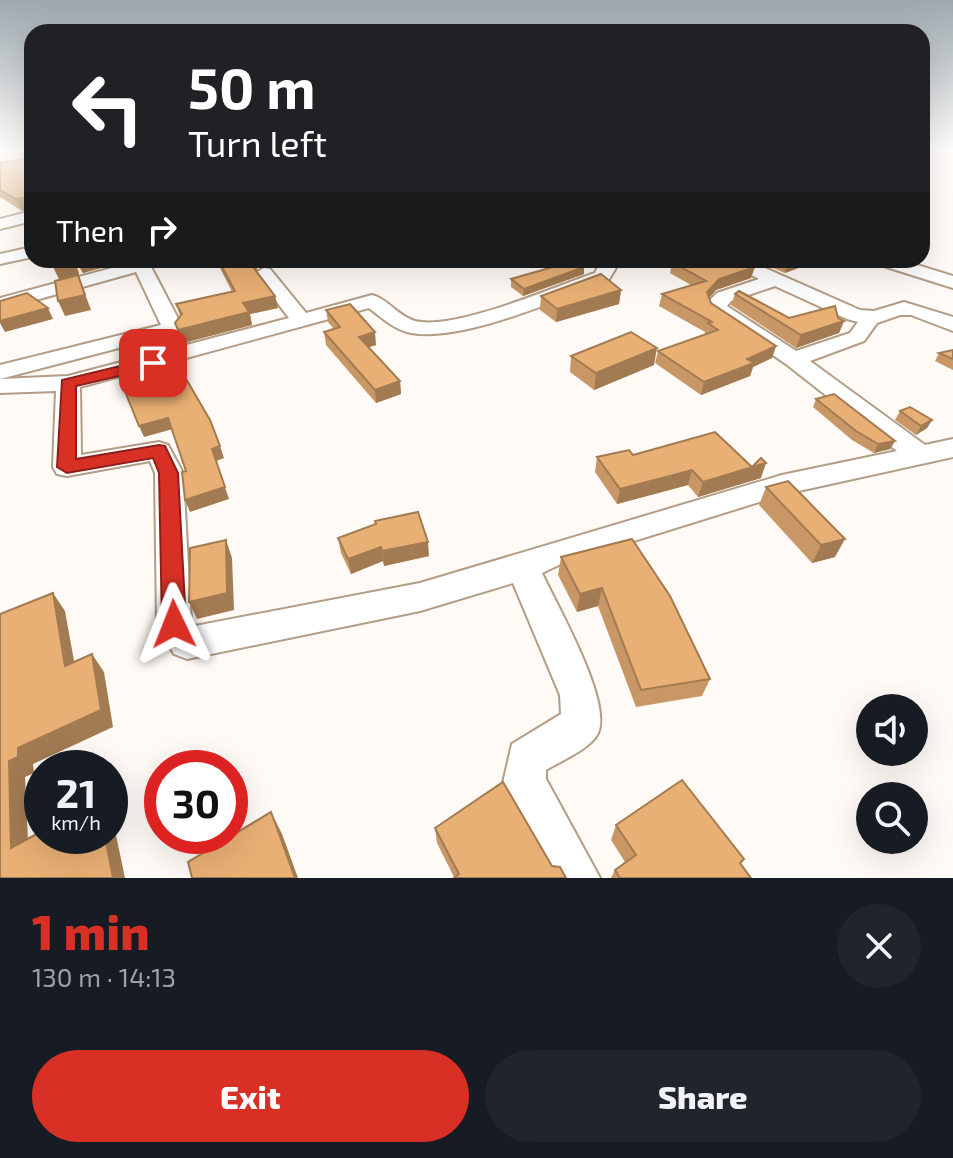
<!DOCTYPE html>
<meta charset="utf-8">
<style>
:root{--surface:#171b24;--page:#20242c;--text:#f1f3f6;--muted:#9ea1a6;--accent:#d93025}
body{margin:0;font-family:"Exo 2",sans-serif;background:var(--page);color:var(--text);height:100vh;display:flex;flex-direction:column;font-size:30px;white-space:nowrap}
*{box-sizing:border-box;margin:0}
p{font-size:26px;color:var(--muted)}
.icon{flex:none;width:44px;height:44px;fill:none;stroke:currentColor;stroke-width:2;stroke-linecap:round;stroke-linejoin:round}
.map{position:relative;height:878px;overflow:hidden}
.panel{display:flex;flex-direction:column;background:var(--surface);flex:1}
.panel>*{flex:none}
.guide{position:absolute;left:24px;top:24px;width:906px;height:244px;border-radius:24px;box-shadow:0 8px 32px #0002;background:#202124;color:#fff;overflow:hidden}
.controls{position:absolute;left:856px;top:694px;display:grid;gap:16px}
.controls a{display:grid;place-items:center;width:72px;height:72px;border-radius:50%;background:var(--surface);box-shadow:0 8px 32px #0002;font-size:40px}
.speed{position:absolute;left:24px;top:750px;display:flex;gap:16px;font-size:40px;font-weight:700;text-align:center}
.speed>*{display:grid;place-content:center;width:104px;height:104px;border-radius:50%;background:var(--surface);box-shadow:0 8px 32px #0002;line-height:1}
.speed small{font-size:20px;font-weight:400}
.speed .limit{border:12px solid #d22;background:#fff;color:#111}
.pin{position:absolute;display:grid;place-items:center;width:68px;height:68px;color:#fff;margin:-34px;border-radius:16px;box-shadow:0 4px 12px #0006}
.me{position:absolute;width:88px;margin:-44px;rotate:358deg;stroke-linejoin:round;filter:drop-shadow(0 0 6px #0008)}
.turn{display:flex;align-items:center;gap:28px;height:168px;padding:0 32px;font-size:36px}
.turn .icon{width:104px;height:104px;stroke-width:2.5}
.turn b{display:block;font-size:56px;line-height:68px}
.then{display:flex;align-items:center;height:76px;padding:0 32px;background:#0003;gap:16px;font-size:30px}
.round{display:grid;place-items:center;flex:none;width:84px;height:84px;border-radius:42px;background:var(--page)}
.summary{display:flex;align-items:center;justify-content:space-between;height:136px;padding:0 32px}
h1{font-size:48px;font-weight:800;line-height:60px;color:var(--accent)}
.primary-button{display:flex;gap:16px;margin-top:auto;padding:16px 32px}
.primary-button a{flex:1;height:92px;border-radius:48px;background:var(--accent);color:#fff;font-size:32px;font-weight:800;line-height:92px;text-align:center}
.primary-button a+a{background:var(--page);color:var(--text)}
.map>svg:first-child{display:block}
</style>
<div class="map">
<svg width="953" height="878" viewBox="0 0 953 878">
<rect width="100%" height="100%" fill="#fffaf5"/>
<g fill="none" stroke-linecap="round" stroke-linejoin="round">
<defs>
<g id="street">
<path d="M32 211V221L0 229V219Z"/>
<path d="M32 247V257L0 264V254Z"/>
<path d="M142 260 150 265 183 328 180 332 0 379V365L161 325 136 272 0 310V298Z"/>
<path d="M591 260 614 262 617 266 608 281C557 299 465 342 411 333 395 330 382 318 369 308L80 387 81 455 159 442 168 445 183 473 191 620 195 626 420 583 782 475 897 451 786 364 710 312 707 303 717 293 759 279 723 260H747L860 310 874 311 904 302 953 317V331L911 315H900L877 323 864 341 810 361 925 445 953 439V457L785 494 563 563 542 573C556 604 615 705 597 735 589 749 561 761 546 770V779L600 878H552L503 783 512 744 561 714 560 695 513 583 420 611 187 659 174 654 157 624 155 473 150 461 67 476 57 474 53 467 56 391 0 393V379L68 376 289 318 255 273 264 268 270 269 306 313 372 295C388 299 398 316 415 321 454 331 554 287 595 273L598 267ZM775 286 847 319 858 322 850 333 796 351 727 306 731 301Z"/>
<path d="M874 260H901L953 276V288L877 264Z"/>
</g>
</defs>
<use href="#street" stroke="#b39d86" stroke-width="4"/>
<use href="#street" fill="#fff" fill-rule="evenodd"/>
</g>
<g fill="#c89765">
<path d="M32 158V209L22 211 0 197V163Z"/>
<path d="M52 260H121L122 262 83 273 76 263 79 274 59 279Z"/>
<path d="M218 260H255L257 269 256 270 275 296 278 308 250 314 252 325 183 343 175 323 180 316 176 304 232 292 220 268Z"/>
<path d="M672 260H741L751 278 716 290 709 298 711 303 776 346 772 358 753 367 750 376 701 395 655 363 658 351 705 334V332L659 306 662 294 691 285 670 273 672 262 674 261Z"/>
<path d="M754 260H820L785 273Z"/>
<path d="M584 274 523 296 511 287V279Z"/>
<path d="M621 290 619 304 556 322 540 310 541 296Z"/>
<path d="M735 294 789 318H838L844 321 839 333 796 348 731 305Z"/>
<path d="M326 310 376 345 368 347 400 381 401 394 376 403 326 345 324 332 334 329 328 322Z"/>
<path d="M953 350V370L935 361 939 353Z"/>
<path d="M571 356 654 365 594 390 570 372Z"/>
<path d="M816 399 895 441 890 449 874 453 852 440 813 407Z"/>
<path d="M900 411 932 420 927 428 916 435 895 420Z"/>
<path d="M633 455 761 478 698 497 688 485 617 504 595 472 597 457Z"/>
<path d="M766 487 835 557 812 563 759 505Z"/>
<path d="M338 538 429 556 384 566 383 561 351 574 341 553Z"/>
<path d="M632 539 710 679 702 696 636 707 598 606 577 612 558 575 561 557Z"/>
<path d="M616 825 744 859 741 864 751 878H611L615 870 625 862 611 840Z"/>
<path d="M435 828 552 866 454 877 437 843Z"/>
</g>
<g fill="#a37b52">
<path d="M29 197 32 204V209L22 211 16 199Z"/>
<path d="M70 260H74L79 274 59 279 52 265Z"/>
<path d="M78 260H121L122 262 83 273Z"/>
<path d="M252 260H255L257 269 253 275 250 263Z"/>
<path d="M794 260H820L785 273 788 262Z"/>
<path d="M584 267V274L523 296 524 289Z"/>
<path d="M755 267 751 278 716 290 704 304 707 292 719 279Z"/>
<path d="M78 275 91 310 65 316 58 301Z"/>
<path d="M621 290 619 304 556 322 557 309Z"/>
<path d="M275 296 278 308 250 314 252 325 183 343 178 330 243 303Z"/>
<path d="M48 308 53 319 5 332 0 323V321Z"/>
<path d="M844 321 839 333 796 348 801 335Z"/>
<path d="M375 332 376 345 360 350 359 337Z"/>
<path d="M776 346 772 358 753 367 750 376 701 395 704 382 747 359Z"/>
<path d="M657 348 654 365 594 390 596 373Z"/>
<path d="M400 381 401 394 376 403 375 390Z"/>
<path d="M168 418 173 429 144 437 139 426Z"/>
<path d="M932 420 927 428 916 435 921 426Z"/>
<path d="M895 441 890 449 874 453 878 444Z"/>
<path d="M220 446 224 458 216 461 212 449Z"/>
<path d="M766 463 761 478 698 497 703 482Z"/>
<path d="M692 470 688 485 617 504 620 489Z"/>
<path d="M225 487 229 499 190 512 185 500Z"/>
<path d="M845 539 835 557 812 563 821 545Z"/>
<path d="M226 540 232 558 234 610 197 619 189 602Z"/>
<path d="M428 542 429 556 384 566 382 551Z"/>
<path d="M381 547 383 561 351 574 348 559Z"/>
<path d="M602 588 598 606 577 612 580 594Z"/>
<path d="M53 593 65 611 78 683 65 666Z"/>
<path d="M92 654 104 672 113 727 33 764 34 773 25 777 29 862 11 848 9 761 18 748Z"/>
<path d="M271 812 282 834 298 878H295Z"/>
<path d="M110 814 112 816 125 878H113L105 836H110Z"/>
</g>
<g fill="#e9b075" stroke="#a37b52" stroke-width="2">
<path d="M32 158V201L29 197 16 199 0 190V163Z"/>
<path d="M52 260H70L52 265Z"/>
<path d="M218 260H252L250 263 275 296 243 303 249 312 178 330 175 323 182 314 176 304 235 291Z"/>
<path d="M577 260 584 267 524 289 511 279Z"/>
<path d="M679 260H741L755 267 719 279 707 292 711 303 776 346 747 359 754 363 704 382 658 351 718 330 708 323 712 322 662 294 706 281 672 262Z"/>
<path d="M601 274 621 290 557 309 541 296Z"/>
<path d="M78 275 85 295 58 301 55 281Z"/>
<path d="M739 291 789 318 835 306 838 318 844 321 801 335 735 294Z"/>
<path d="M27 293 48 308 0 321V301Z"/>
<path d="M350 304 375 332 359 337 400 381 375 390 324 332 340 327 326 310Z"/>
<path d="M631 332 657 348 596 373 571 356Z"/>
<path d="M953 350V359L939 353Z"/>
<path d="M171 353 210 420 220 446 212 449 225 487 185 500 182 472 186 471 168 418 139 426 116 369Z"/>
<path d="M834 394 895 441 878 444 856 431 816 399Z"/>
<path d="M910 407 932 420 921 426 900 411Z"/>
<path d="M715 432 752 467 761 458 766 463 703 482 692 470 620 489 597 457 629 450 633 455Z"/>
<path d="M788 481 845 539 821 545 766 487Z"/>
<path d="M418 512 428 542 382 551 381 547 348 559 338 538 376 524 375 521Z"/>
<path d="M632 539 670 596 710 679 641 690 602 588 580 594 561 557Z"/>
<path d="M226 540 227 593 189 602 190 548Z"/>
<path d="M53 593 65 666 92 654 101 710 18 748V757L9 761 11 848 42 831V836H105L113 878H0V614Z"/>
<path d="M682 780 744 859 740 863 751 878H620L615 870 636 855 616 825Z"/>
<path d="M503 782 552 866 560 867 566 878H454L459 874 435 828Z"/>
<path d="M271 812 295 878H192L188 862Z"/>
</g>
<linearGradient id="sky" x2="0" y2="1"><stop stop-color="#9ca7ae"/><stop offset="0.55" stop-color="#fffdfa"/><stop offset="1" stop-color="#fffdfa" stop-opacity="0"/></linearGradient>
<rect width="953" height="270" fill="url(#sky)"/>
<path fill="#d93025" stroke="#8d1f18" stroke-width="2" d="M153 358 160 363 158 367 76 386V459L159 445 165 446 178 473 186 624 183 632 174 635 166 632 162 624 159 473 153 458 67 473 57 467 62 380Z"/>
</svg>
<div class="controls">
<a><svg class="icon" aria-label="sound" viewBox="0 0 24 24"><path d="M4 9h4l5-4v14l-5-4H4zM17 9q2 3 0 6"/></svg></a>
<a><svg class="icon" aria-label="search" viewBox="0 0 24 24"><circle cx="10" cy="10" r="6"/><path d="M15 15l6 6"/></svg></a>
</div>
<div class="speed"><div>21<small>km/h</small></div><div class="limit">30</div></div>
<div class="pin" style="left:153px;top:363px;background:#d93025"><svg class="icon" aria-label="arrive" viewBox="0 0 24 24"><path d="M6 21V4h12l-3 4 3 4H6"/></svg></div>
<svg class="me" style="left:174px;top:624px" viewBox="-20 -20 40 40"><path d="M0-17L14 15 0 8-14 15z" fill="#d93025" stroke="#fff" stroke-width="4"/></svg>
<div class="guide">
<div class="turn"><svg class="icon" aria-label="left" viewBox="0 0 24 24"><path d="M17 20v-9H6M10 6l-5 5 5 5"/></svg><div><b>50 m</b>Turn left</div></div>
<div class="then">Then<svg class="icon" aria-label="right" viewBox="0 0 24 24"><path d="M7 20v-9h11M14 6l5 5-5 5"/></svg></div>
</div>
</div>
<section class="panel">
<div class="summary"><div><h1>1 min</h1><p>130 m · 14:13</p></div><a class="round"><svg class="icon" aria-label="close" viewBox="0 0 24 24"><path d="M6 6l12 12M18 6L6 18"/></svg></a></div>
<div class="primary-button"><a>Exit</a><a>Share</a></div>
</section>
